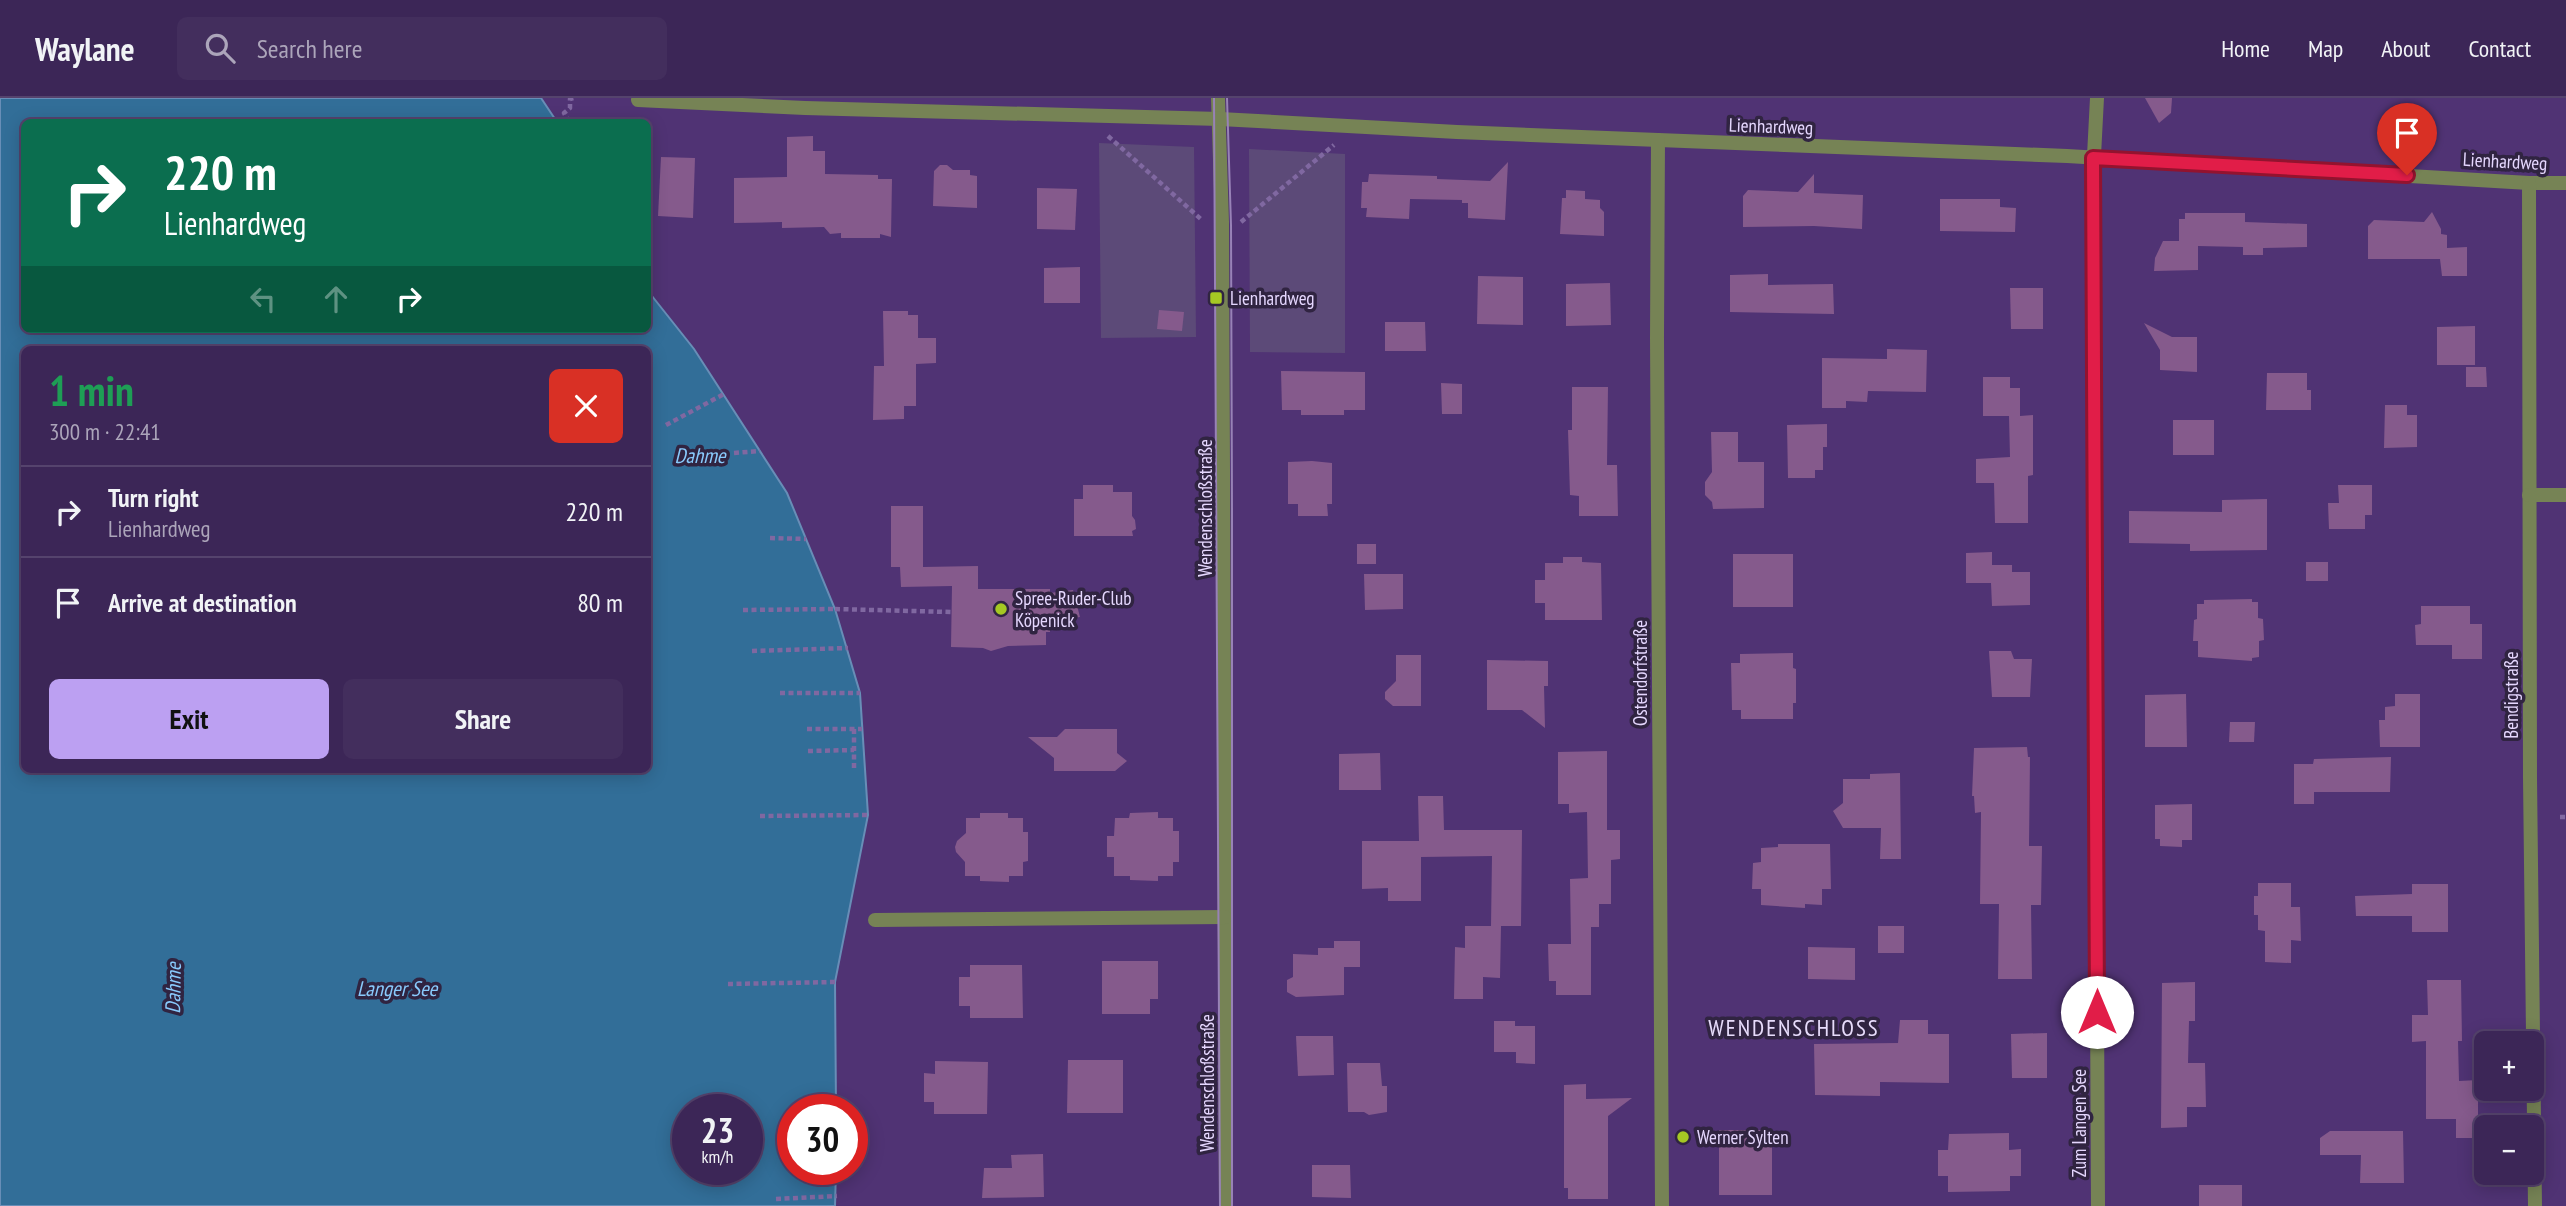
<!DOCTYPE html>
<meta charset="utf-8">
<style>
:root{--surface:#3c2657;--page:#432e5d;--text:#f1f3f6;--muted:#aca5ba;--line:#55436d;--accent:#bca0f2}
body{margin:0;font-family:"PT Sans Narrow",sans-serif;background:var(--page);color:var(--text);height:100vh;display:flex;flex-direction:column;font-size:26px;white-space:nowrap}
*{box-sizing:border-box;margin:0}
p{font-size:23px;color:var(--muted)}
.icon{flex:none;width:38px;height:38px;fill:none;stroke:currentColor;stroke-width:2;stroke-linecap:round;stroke-linejoin:round}
.map{position:relative;flex:1;overflow:hidden}
.drawer{position:absolute;left:21px;top:248px;width:630px;height:427px;display:flex;flex-direction:column;background:var(--surface);border-radius:10px;box-shadow:0 4px 18px #0003,0 0 0 2px var(--line)}
.drawer>*{flex:none}
.guide{position:absolute;left:21px;top:21px;width:630px;height:214px;border-radius:10px;box-shadow:0 4px 18px #0003,0 0 0 2px var(--line);background:#0b6e4f;color:#fff;overflow:hidden}
.buttons{position:absolute;left:2474px;top:933px;display:grid;gap:14px}
.buttons a{display:grid;place-items:center;width:70px;height:70px;border-radius:10px;background:var(--surface);box-shadow:0 4px 18px #0003,0 0 0 2px var(--line);font-size:35px}
.speed{position:absolute;left:672px;top:996px;display:flex;gap:14px;font-size:35px;font-weight:700;text-align:center}
.speed>*{display:grid;place-content:center;width:91px;height:91px;border-radius:50%;background:var(--surface);box-shadow:0 4px 18px #0003,0 0 0 2px var(--line);line-height:1}
.speed small{font-size:18px;font-weight:400}
.speed .limit{border:10px solid #d22;background:#fff;color:#111}
.pin{position:absolute;display:grid;place-items:center;width:60px;height:60px;color:#fff;margin:-72px -30px;border-radius:50% 50% 50% 0;rotate:-45deg;box-shadow:0 0 7px #0007}
.pin .icon{rotate:45deg}
.me{position:absolute;width:77px;margin:-38px;rotate:0deg;stroke-linejoin:round;filter:drop-shadow(0 0 5px #0008)}
.turn{display:flex;align-items:center;gap:24px;height:147px;padding:0 28px;font-size:32px}
.turn .icon{width:91px;height:91px;stroke-width:2.5}
.turn b{display:block;font-size:49px;line-height:60px}
.lanes{display:flex;align-items:center;height:66px;padding:0 28px;background:#0003;justify-content:center;gap:35px;direction:ltr}
.lanes .off{opacity:.35}
.round{display:grid;place-items:center;flex:none;width:74px;height:74px;border-radius:10px;background:var(--page)}
.headline{display:flex;align-items:center;justify-content:space-between;height:119px;padding:0 28px}
h1{font-size:42px;font-weight:700;line-height:52px;color:#1e9e55}
.button{display:flex;gap:14px;margin-top:auto;padding:14px 28px}
.button a{flex:1;height:80px;border-radius:10px;background:var(--accent);color:#111;font-size:28px;font-weight:700;line-height:80px;text-align:center}
.button a+a{background:var(--page);color:var(--text)}
ul{padding:0;list-style:none}
li{display:flex;align-items:center;gap:21px;height:91px;padding:0 28px;border-top:2px solid var(--line)}
li div{flex:1}
li b{display:block;font-size:26px}
li em{font-style:normal}
header{display:flex;align-items:center;gap:42px;box-sizing:border-box;height:98px;padding:0 35px;background:var(--surface);border-bottom:2px solid var(--line)}
header strong{font-size:33px}
nav{display:flex;gap:38px;margin-inline-start:auto;font-size:24px}
.search{width:490px;height:63px;background:var(--page);display:flex;align-items:center;gap:18px;box-sizing:border-box;padding:0 24px;border-radius:10px;color:var(--muted);font-size:26px}
.map>svg:first-child{display:block}
</style>
<header>
<strong>Waylane</strong>
<div class="search"><svg class="icon" aria-label="search" viewBox="0 0 24 24"><circle cx="10" cy="10" r="6"/><path d="M15 15l6 6"/></svg>Search here</div>
<nav><a>Home</a><a>Map</a><a>About</a><a>Contact</a></nav>
</header>
<div class="map">
<svg width="2566" height="1108" viewBox="0 0 2566 1108">
<rect width="100%" height="100%" fill="#503374"/>
<g fill="#5c4a78">
<path d="M1099 45 1194 49 1196 239 1101 240Z"/>
<path d="M1249 51 1345 56V255L1250 254Z"/>
</g>
<path fill="#326e98" stroke="#688eb7" stroke-width="2" fill-rule="evenodd" d="M0 0H541L557 24H24V231H648V193L694 251 787 395 835 511 860 595 868 717 835 884 836 1011 793 1012V1071H836L835 1108H0ZM24 252H648V672H24ZM688 1012H747V1071H688Z"/>
<g fill="#855a8c">
<path d="M2145 0H2172L2171 15 2159 25Z"/>
<path d="M813 38V53H825V76L878 77V81H892L891 139 880 136V140H841V135L830 136 824 129 782 130V124L734 125V80L787 79V39Z"/>
<path d="M661 59 695 60 693 120 658 118Z"/>
<path d="M1508 64 1505 122 1468 120V105H1462V102L1410 101 1409 121 1366 119 1367 110H1361L1362 84H1368L1369 76 1437 78V81L1490 83Z"/>
<path d="M940 67H947L953 72H970V77L977 78V110L933 108 934 73Z"/>
<path d="M1814 76V95L1863 97 1862 131 1814 128 1743 129V98L1748 92 1798 94Z"/>
<path d="M1037 90 1077 91 1075 132 1037 131Z"/>
<path d="M1566 92 1585 93V101L1600 102V110L1604 114V138L1560 136 1562 100H1566Z"/>
<path d="M1940 101H2000V109L2016 110 2015 134 1940 133Z"/>
<path d="M2432 114 2441 131V136L2447 137V150L2467 149V178H2442L2440 161H2368V128L2374 122 2424 124Z"/>
<path d="M2185 115H2245V124L2307 126V149L2263 150V157H2243V149L2198 148V172L2154 173 2155 160 2163 143H2179V121H2185Z"/>
<path d="M1080 169V205H1044V170Z"/>
<path d="M1768 176V187L1833 186 1834 216 1730 214V177Z"/>
<path d="M1478 178 1523 179V227L1477 226Z"/>
<path d="M1610 185 1611 227 1566 228V186Z"/>
<path d="M2010 190H2043V231H2011Z"/>
<path d="M1159 212 1184 214 1182 233 1157 231Z"/>
<path d="M883 213H908V217H918V240H936V265L916 266V308H904V321L873 322 874 268H884Z"/>
<path d="M1385 224H1425L1426 253H1385Z"/>
<path d="M2144 225 2172 239H2197V274L2160 272V252Z"/>
<path d="M2475 228V267H2437V229Z"/>
<path d="M1887 251 1927 252 1926 294 1868 293 1867 304 1846 303V310H1822V260L1887 261Z"/>
<path d="M2466 269H2486L2487 289H2466Z"/>
<path d="M1281 273 1365 274V312H1344V317H1301V312H1282Z"/>
<path d="M2267 275H2307V292H2311V312H2266Z"/>
<path d="M1983 279H2010V290H2020V318L2033 317V377L2028 378V425H1995L1994 385H1976V361L2010 359 2009 318H1983Z"/>
<path d="M1441 285 1462 286V316H1442Z"/>
<path d="M1572 289H1608L1607 367H1617L1618 418H1579V398L1570 397 1568 332H1572Z"/>
<path d="M2385 307H2407V317H2417V349L2384 350Z"/>
<rect x="2173" y="322" width="41" height="35"/>
<path d="M1827 326V349H1823V372H1815V380H1788L1787 327Z"/>
<path d="M1711 334H1738V364H1764V410L1713 411 1712 404 1705 397V384L1712 374Z"/>
<path d="M1312 363 1332 365V406H1327L1328 418H1298V406H1288V364Z"/>
<path d="M1083 387H1113V394H1132V418L1135 422 1136 431 1132 433 1133 438H1074V401H1083Z"/>
<path d="M2338 387H2372V417H2365V431H2329L2328 405H2339Z"/>
<path d="M2267 401V452L2190 453V446L2129 445V413L2222 414V402Z"/>
<path d="M891 408H923V469L978 468V491H1050V495L1073 492 1080 519 1050 524V534H1046V547L1008 548 991 553 983 550 951 549 952 488 901 489 900 469H891Z"/>
<rect x="1357" y="446" width="19" height="20"/>
<path d="M1992 454V467H2012V474H2030V507L1992 508 1991 485H1966V455Z"/>
<rect x="1733" y="456" width="60" height="53"/>
<path d="M1563 459H1582V464L1601 465 1602 522H1545V505H1535V482H1545V465H1563Z"/>
<rect x="2306" y="464" width="22" height="19"/>
<path d="M1364 476H1403V511L1365 512Z"/>
<path d="M2252 501V504H2258V520L2263 521 2264 542 2259 543V559L2252 560V563L2198 559V543H2193L2194 522 2197 521V506H2204V502Z"/>
<path d="M2421 508H2470V526H2482V561H2452V547H2416L2415 527 2421 526Z"/>
<path d="M1989 553H2011L2014 561H2032L2030 599H1992Z"/>
<path d="M1793 555V570L1796 571V605H1793V621H1741V612H1732L1731 565H1740V556Z"/>
<path d="M1396 557H1421V608H1393L1385 601V594L1396 583Z"/>
<path d="M1487 562 1548 563V588H1544L1545 630 1522 612H1487Z"/>
<path d="M2186 596 2187 649H2145V597Z"/>
<path d="M2395 596H2420V649H2380L2379 622H2385V609L2395 608Z"/>
<path d="M2230 624H2255L2254 644H2229Z"/>
<path d="M1065 631H1117V655L1127 663 1115 673H1054V660L1028 639H1057Z"/>
<path d="M2027 649 2028 659H2030L2029 748H2042L2041 807H2031L2032 881H1998L1999 806H1980L1981 714 1975 715 1974 698H1972L1974 650Z"/>
<path d="M1607 653V732H1620V761L1611 762V806H1599V829H1591V897H1556V883H1549L1548 846H1571L1570 781 1588 780 1587 714 1569 715V706H1558V654Z"/>
<path d="M1380 655 1381 692H1339V656Z"/>
<path d="M2391 659 2390 694H2314V706H2294V666H2313L2314 661Z"/>
<path d="M1900 675 1901 761H1880L1881 730H1843L1833 713 1843 705V681H1870V676Z"/>
<path d="M1418 698H1443L1444 732H1522L1521 828H1501L1500 880 1483 879V901H1454L1455 849 1465 850V828H1491L1492 758 1421 759V803H1388V790L1362 791V743H1419Z"/>
<path d="M2192 706V742H2182V749L2160 748V741H2155V707Z"/>
<path d="M1158 714V720H1173V733H1179V764H1173V778H1158V783L1130 782V778H1114V759H1107V738H1114L1115 720H1129L1130 715Z"/>
<path d="M980 715H1008V720H1023V734H1028V763L1023 764V778H1009V784L980 783V778H965V764L956 754 955 749 957 743 966 735V720H980Z"/>
<path d="M1778 746H1830L1831 791H1822V807L1805 806V810L1761 807V791H1752L1753 765 1761 764V750L1778 749Z"/>
<path d="M2258 785H2291V809H2300L2301 843 2291 842V865L2265 864V833L2258 832V817H2254V798H2258Z"/>
<path d="M2412 786H2448V834H2412V818H2356L2355 798 2412 796Z"/>
<rect x="1878" y="828" width="26" height="27"/>
<path d="M1334 843H1360V869H1344V897L1296 899 1287 894V882L1293 879V856L1318 857V850H1334Z"/>
<path d="M1808 849 1855 850V882L1808 881Z"/>
<path d="M1102 863H1158V901H1150V916H1102Z"/>
<path d="M970 867H1022L1023 920H970V908H959V879H970Z"/>
<path d="M2427 882H2461L2462 943H2458L2459 983 2478 982V1040H2456V1021H2426V943L2412 944V917H2428Z"/>
<path d="M2195 884V923H2189L2188 965H2205L2206 1009H2187V1029L2161 1030 2162 885Z"/>
<path d="M1900 922H1928V936H1949V985L1880 984V998L1815 997 1814 946 1898 945Z"/>
<path d="M1494 923H1515V928H1535V966L1516 965V954H1494Z"/>
<path d="M2047 935V980H2012L2011 936Z"/>
<path d="M1296 938H1333L1334 977 1298 978Z"/>
<path d="M1068 962H1123V1015H1067Z"/>
<path d="M935 963 988 964 987 1016H934V1004H924V975L935 976Z"/>
<path d="M1347 965H1380L1382 988H1387V1014L1369 1017 1364 1014H1348Z"/>
<path d="M1586 986V1001L1632 1000 1608 1018V1101H1568V1090H1564V987Z"/>
<rect x="1719" y="1032" width="53" height="65"/>
<path d="M2330 1033H2403L2404 1085H2360L2361 1057H2320V1040Z"/>
<path d="M2009 1035V1052L2021 1051V1078H2010V1093L1948 1094V1078H1938V1052H1948L1949 1036Z"/>
<path d="M1043 1056 1044 1099 982 1100 984 1070H1012L1011 1057Z"/>
<path d="M1312 1067H1350L1351 1100 1312 1099Z"/>
<rect x="2199" y="1087" width="43" height="21"/>
</g>
<g fill="none" stroke-linecap="round" stroke-linejoin="round">
<g stroke="#8068a1" stroke-width="4.5" stroke-dasharray="5 3.5" stroke-linecap="butt">
<path d="M569 24 564 15 570 10V1L574 0"/>
<path d="M1108 38 1203 123"/>
<path d="M1241 124 1334 47"/>
<path d="M666 327 724 296"/>
<path d="M734 355 760 353"/>
<path d="M770 440 806 441"/>
<path d="M835 511 951 514"/>
<path d="M743 512 835 511"/>
<path d="M752 553 848 550"/>
<path d="M780 595H860"/>
<path d="M807 631H862"/>
<path d="M854 631V672"/>
<path d="M808 653 854 652"/>
<path d="M760 718 868 717"/>
<path d="M2560 719H2566"/>
<path d="M728 886 835 884"/>
<path d="M776 1101 837 1098"/>
</g>
<g stroke="#768355" stroke-width="14">
<path d="M1218 0 1222 124 1226 1108"/>
<path d="M2097 0 2093 77 2098 1108"/>
<path d="M638 2 805 10 1220 21 1457 34 2067 58 2529 85H2566"/>
<path d="M1658 42 1657 240 1662 1108"/>
<path d="M2529 85 2530 680 2535 1108"/>
<path d="M2529 397H2566"/>
<path d="M875 822 1225 819"/>
</g>
<g stroke="#9882b7" stroke-width="2">
<path d="M1214 0 1220 1108"/>
<path d="M1227 0 1231 127 1232 410V1108"/>
</g>
</g>
<g fill="none" stroke-linecap="round" stroke-linejoin="round">
<defs>
<path id="route" d="M2097 914 2093 60 2407 77"/>
</defs>
<use href="#route" stroke="#92132f" stroke-width="18"/>
<use href="#route" stroke="#e11d48" stroke-width="12"/>
</g>
<g fill="#a5c823" stroke="#302441" stroke-width="2.5">
<rect x="1209" y="193" width="14" height="14" rx="3.5"/>
<circle cx="1001" cy="511" r="7"/>
<circle cx="1683" cy="1039" r="7"/>
</g>
<g text-anchor="middle" dominant-baseline="central" stroke-width="7" stroke-linejoin="round" paint-order="stroke">
<g font-size="19" fill="#e5d7fe" stroke="#302441">
<text transform="translate(1771 28) rotate(2)">Lienhardweg</text>
<text transform="translate(2505 63) rotate(3)">Lienhardweg</text>
<text transform="translate(1205 410) rotate(-90)">Wendenschloßstraße</text>
<text transform="translate(1640 575) rotate(-90)">Ostendorfstraße</text>
<text transform="translate(2511 597) rotate(-90)">Bendigstraße</text>
<text transform="translate(1207 985) rotate(-90)">Wendenschloßstraße</text>
<text transform="translate(2079 1025) rotate(-90)">Zum Langen See</text>
</g>
<g font-size="19" fill="#e5d7fe" stroke="#302441" text-anchor="start">
<text x="1230" y="200">Lienhardweg</text>
<text x="1015" y="500">Spree-Ruder-Club<tspan x="1015" dy="22">Köpenick</tspan></text>
<text x="1697" y="1039">Werner Sylten</text>
</g>
<g font-size="21" font-style="italic" fill="#89cafc" stroke="#302441">
<text x="700" y="357">Dahme</text>
<text transform="translate(173 890) rotate(-89)">Dahme</text>
<text x="397" y="890">Langer See</text>
</g>
<g font-size="23" letter-spacing="2" fill="#e7dcfb" stroke="#302441">
<text x="1794" y="929">WENDENSCHLOSS</text>
</g>
</g>
</svg>
<div class="buttons">
<a>+</a>
<a>−</a>
</div>
<div class="speed"><div>23<small>km/h</small></div><div class="limit">30</div></div>
<div class="pin" style="left:2407px;top:77px;background:#d93025"><svg class="icon" aria-label="arrive" viewBox="0 0 24 24"><path d="M6 21V4h12l-3 4 3 4H6"/></svg></div>
<svg class="me" style="left:2097px;top:914px" viewBox="-20 -20 40 40"><circle r="19" fill="#fff"/><path d="M0-13L10 11 0 6-10 11z" fill="#e11d48"/></svg>
<div class="guide">
<div class="turn"><svg class="icon" aria-label="right" viewBox="0 0 24 24"><path d="M7 20v-9h11M14 6l5 5-5 5"/></svg><div><b>220 m</b>Lienhardweg</div></div>
<div class="lanes"><svg class="icon off" aria-label="left" viewBox="0 0 24 24"><path d="M17 20v-9H6M10 6l-5 5 5 5"/></svg><svg class="icon off" aria-label="ahead" viewBox="0 0 24 24"><path d="M12 20V5M6 11l6-6 6 6"/></svg><svg class="icon" aria-label="right" viewBox="0 0 24 24"><path d="M7 20v-9h11M14 6l5 5-5 5"/></svg></div>
</div>
<section class="drawer">
<div class="headline"><div><h1>1 min</h1><p>300 m · 22:41</p></div><a class="round" style="background:#d93025;color:#fff"><svg class="icon" aria-label="close" viewBox="0 0 24 24"><path d="M6 6l12 12M18 6L6 18"/></svg></a></div>
<ul>
<li><svg class="icon" aria-label="right" viewBox="0 0 24 24"><path d="M7 20v-9h11M14 6l5 5-5 5"/></svg><div><b>Turn right</b><p>Lienhardweg</p></div><em>220 m</em></li>
<li><svg class="icon" aria-label="arrive" viewBox="0 0 24 24"><path d="M6 21V4h12l-3 4 3 4H6"/></svg><div><b>Arrive at destination</b></div><em>80 m</em></li>
</ul>
<div class="button"><a>Exit</a><a>Share</a></div>
</section>
</div>
